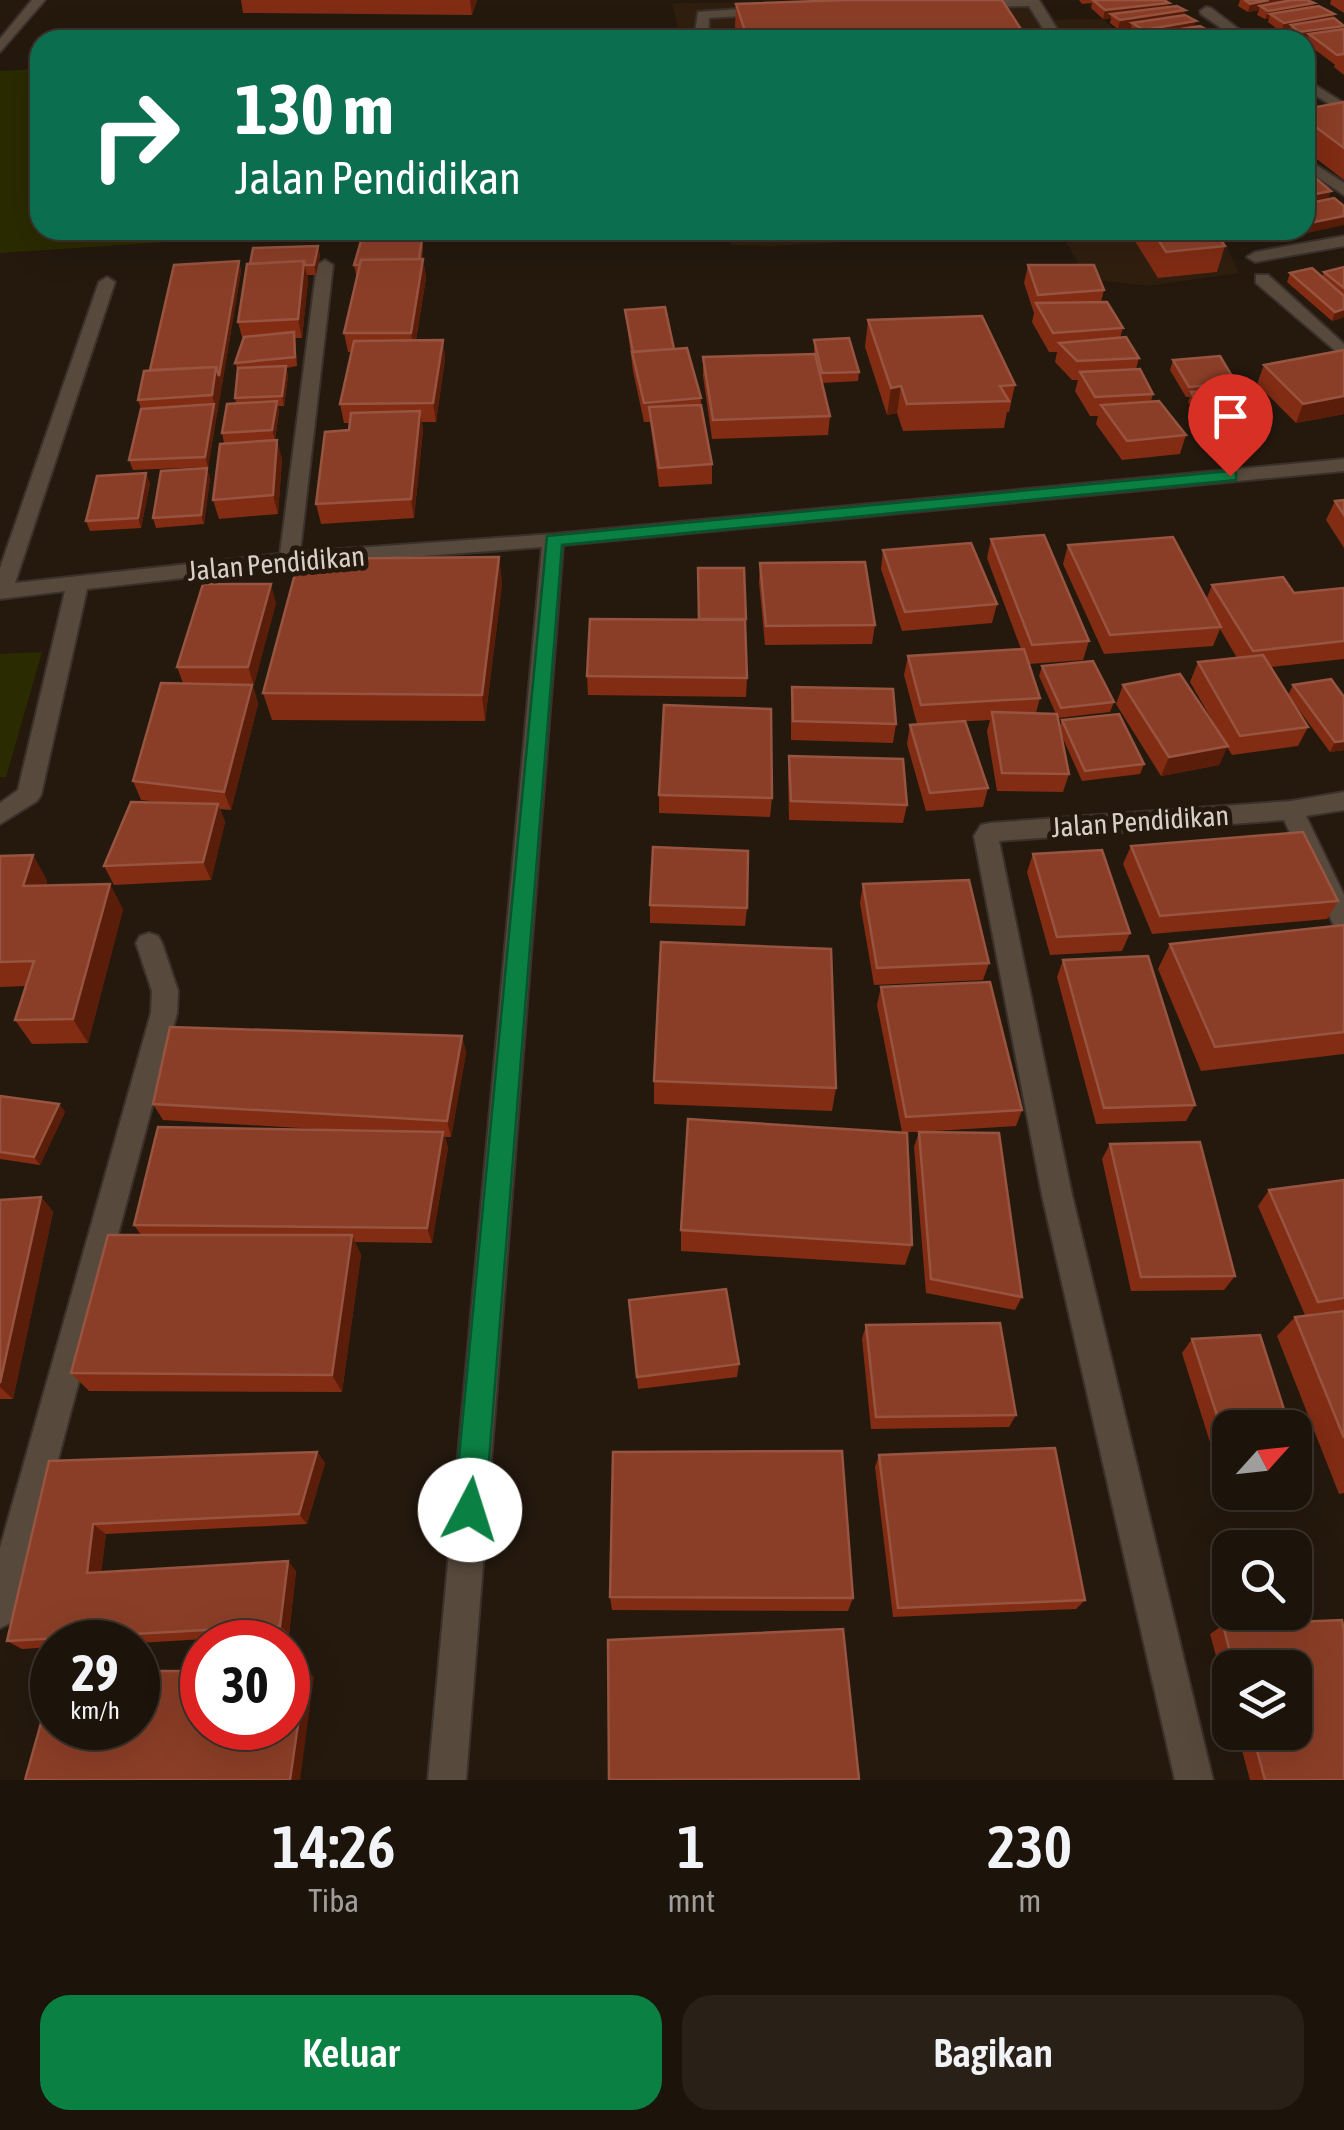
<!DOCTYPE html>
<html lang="id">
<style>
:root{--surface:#1c130a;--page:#292018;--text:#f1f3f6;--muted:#a09e9c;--line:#3a322b;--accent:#0b8043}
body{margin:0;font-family:"Asap Condensed",sans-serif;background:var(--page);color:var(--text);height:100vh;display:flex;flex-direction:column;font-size:38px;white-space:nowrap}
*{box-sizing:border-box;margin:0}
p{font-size:32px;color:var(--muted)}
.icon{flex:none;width:55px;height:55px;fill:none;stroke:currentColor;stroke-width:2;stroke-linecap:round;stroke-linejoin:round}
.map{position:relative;height:1780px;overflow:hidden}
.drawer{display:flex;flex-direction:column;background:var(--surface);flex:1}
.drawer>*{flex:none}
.guide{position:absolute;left:30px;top:30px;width:1285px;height:210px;border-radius:30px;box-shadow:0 10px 40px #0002,0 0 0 2px var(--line);background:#0b6e4f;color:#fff;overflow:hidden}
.needle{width:65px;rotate:63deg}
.tools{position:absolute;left:1212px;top:1410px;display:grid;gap:20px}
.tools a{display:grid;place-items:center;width:100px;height:100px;border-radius:20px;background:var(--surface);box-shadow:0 10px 40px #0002,0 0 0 2px var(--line);font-size:50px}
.speed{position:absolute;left:30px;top:1620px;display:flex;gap:20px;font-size:50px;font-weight:700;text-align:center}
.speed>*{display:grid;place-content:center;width:130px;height:130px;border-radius:50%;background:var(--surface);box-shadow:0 10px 40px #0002,0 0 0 2px var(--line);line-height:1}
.speed small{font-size:25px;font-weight:400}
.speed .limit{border:15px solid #d22;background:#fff;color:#111}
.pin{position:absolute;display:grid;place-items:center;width:85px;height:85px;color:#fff;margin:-102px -42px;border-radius:50% 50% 50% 0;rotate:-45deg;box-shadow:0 0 10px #0007}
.pin .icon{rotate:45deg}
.me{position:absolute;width:110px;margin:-55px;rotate:5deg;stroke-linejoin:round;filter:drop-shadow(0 0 8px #0008)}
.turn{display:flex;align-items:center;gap:35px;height:210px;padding:0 40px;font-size:45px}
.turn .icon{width:130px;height:130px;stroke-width:2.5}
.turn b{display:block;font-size:70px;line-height:85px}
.eta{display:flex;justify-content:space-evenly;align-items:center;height:170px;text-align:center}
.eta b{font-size:60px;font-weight:600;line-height:70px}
.button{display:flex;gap:20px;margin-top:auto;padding:20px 40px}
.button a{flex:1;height:115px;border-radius:30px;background:var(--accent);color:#fff;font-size:40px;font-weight:600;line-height:115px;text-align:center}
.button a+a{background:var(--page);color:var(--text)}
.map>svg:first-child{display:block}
</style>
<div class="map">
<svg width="1344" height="1780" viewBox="0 0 1344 1780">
<rect width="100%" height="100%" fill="#25190e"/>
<g fill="#301f0f">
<path d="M1028 2 1044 20 1104 19 1123 40H681L672 3Z"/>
<path d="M728 230H1219L1239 273 1149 286 1087 279 1060 231 772 246 731 245Z"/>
</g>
<g fill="#2b2b00">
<path d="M40 69V230H349L0 253V71Z"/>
<path d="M42 652 6 777H0V654Z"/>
</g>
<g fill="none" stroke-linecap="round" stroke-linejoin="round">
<defs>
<g id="lane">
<path d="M32 0H45L0 52V39Z"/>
<path d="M974 0H1039L1064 40H1050L1029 6 970 7 968 4Z"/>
<path d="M769 7 775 11 774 14 709 18 708 40H694L698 12Z"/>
</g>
<g id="street">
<path d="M1206 7 1211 8 1253 40H1238L1201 14 1200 11Z"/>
<path d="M1305 79 1344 103V113L1305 89Z"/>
<path d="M1305 158 1344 183V195L1305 169Z"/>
<path d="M1344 236V246L1255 262 1247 257 1255 252Z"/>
<path d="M325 260 333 265 300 552 553 534 1344 459V471L563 545 466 1780H428L542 547 289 566 87 589 41 795 37 801 0 824V803L18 790 65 591 0 599V568L99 282 107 277 115 282 15 583 280 554 317 265Z"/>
<path d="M1256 275H1268L1344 344V358L1256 283Z"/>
<path d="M1344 792V810L1306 816 1344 895V931L1335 928 1284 820 999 841 1072 1195 1213 1780H1175L1042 1195 974 836 981 825 990 823 1291 801Z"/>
<path d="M149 933 158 936 162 943 178 991 177 1013 18 1610 12 1622 0 1628V1548L151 1013 152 991 136 943 140 936Z"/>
</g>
</defs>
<use href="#lane" stroke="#3a312c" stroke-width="4"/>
<use href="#street" stroke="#3a312c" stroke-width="4"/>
<use href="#lane" fill="#57493c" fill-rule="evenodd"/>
<use href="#street" fill="#57493c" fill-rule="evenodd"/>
</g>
<g fill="#822c14">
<path d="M241 0H477L472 15 243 13Z"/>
<path d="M1079 0H1164L1169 3 1168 7 1184 15 1194 27 1211 32 1210 37 1221 40H1141L1130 32 1131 27 1118 29 1110 23 1111 18 1103 19 1091 8 1092 3 1082 4Z"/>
<path d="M1240 0H1307L1313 7 1333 18 1344 29V75L1334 67 1335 64H1334L1306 43 1307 39 1296 40 1289 34 1290 30 1281 32 1268 22 1269 19H1265L1257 15 1259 10 1248 12 1238 6Z"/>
<path d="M1331 0H1344V13L1330 4Z"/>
<path d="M736 4 1028 40H740L735 27Z"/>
<path d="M1344 102V180L1305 150V109Z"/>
<path d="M787 230H843L842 234 789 237Z"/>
<path d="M1128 230H1214L1225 246 1217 272 1158 278Z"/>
<path d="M1223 230H1268L1267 231 1225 233Z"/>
<path d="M422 238 423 247 422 259H423L426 278 416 340H443L445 359 436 422H422L423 430 414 518 321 524 316 504 349 430 350 423H344L340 404 351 352H348L344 333 358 275H356L354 265Z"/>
<path d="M318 246 320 256 316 275H307L308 280 302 338H295L297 366 286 368 288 376 284 406H278L279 411 275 440 282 459 278 514 219 519 213 500 273 440 224 443 222 433 236 403 235 398 238 371 235 363 243 341 238 322 250 264Z"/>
<path d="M239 261 241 271 208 467 133 470 129 460 141 409 138 400 150 370Z"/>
<path d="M1028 265 1104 290 1101 302 1123 328 1120 338 1139 358 1136 369 1153 394 1151 401 1186 435 1180 454 1122 460 1096 424 1098 416H1090L1075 391 1078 380H1072L1055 362 1057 352H1049L1032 322 1034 313 1024 283Z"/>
<path d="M1344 267V317L1332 321 1287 282 1290 273 1322 277 1324 272Z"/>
<path d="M625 310 674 349 701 398V406L712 464V484L659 487 650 422H644L633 371Z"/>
<path d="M868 320 1015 385 1009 412H1007L1004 428 903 431 897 413 887 415 865 347Z"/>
<path d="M814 340 859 372 858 381 822 383 830 416 828 435 712 439 703 376V357L814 354Z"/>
<path d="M1344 350V414L1296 423 1257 384 1264 365Z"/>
<path d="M1173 360 1236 383 1234 390 1264 417 1260 427 1203 430 1188 402 1190 397H1186L1170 370Z"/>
<path d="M210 478 204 524 156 528 153 518Z"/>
<path d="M150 483 141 528 90 531 86 521Z"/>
<path d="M1344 500V548L1326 520 1335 501Z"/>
<path d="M991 539 1089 641 1083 660 1029 664 1040 698 1036 713 1056 714 1039 676 1042 666 1114 702 1110 712 1058 718 1059 728 1062 720 1144 764 1140 774 1082 781 1061 734 1069 774 1063 792 997 791 987 731 990 720 917 724 904 675 908 656 1021 649 987 558Z"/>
<path d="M1068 545 1206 600 1212 585 1294 593 1344 588V659L1271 667 1308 727 1298 746 1232 755 1227 747 1219 765 1161 776 1116 704 1123 685 1223 739 1190 682 1198 662 1237 658 1220 629 1213 646 1104 654 1063 564Z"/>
<path d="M883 550 997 604 992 623 902 631 881 569Z"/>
<path d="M499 557 502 584 485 721 272 720 263 693Z"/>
<path d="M760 563 875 625 872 644 765 645 759 582Z"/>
<path d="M276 603 253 686 258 704 231 810 220 809 225 822 211 880 114 885 104 866 170 803 141 800 133 781 183 683 177 667Z"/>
<path d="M587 676 747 678 746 697 588 695Z"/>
<path d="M1293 685 1344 697V750L1330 752 1288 695Z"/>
<path d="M792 687 896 724 893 743 791 740V706Z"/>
<path d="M910 725 988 788 983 807 926 811 907 744Z"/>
<path d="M789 756 907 805 903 823 789 820 788 775Z"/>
<path d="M659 795 772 798 770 817 659 813Z"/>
<path d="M1131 846 1338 901 1327 919 1152 934 1123 864Z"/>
<path d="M1033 854 1130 933 1122 951 1050 955 1027 872Z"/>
<path d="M33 855 47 881 46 886 123 909 88 1043 32 1044 15 1020 26 986 0 987V856Z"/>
<path d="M863 884 989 963 983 980 874 985 860 903Z"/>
<path d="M650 905 747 908 745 926 650 923Z"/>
<path d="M1344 925V1054L1201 1071 1158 969 1170 944Z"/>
<path d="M1063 960 1195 1105 1186 1121 1096 1124 1057 977Z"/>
<path d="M881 987 1022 1110 1016 1126 919 1132 1022 1297 1015 1310 926 1293 914 1147 919 1132H904L912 1245 905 1265 681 1251V1230L902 1132 877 1005Z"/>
<path d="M462 1036 466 1053 451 1137H445L448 1148 432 1243 355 1242 361 1255 342 1392 89 1391 71 1373 141 1235 134 1225 333 1130 163 1120 153 1104Z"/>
<path d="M654 1081 836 1088 832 1111 654 1104Z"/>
<path d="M0 1096 59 1104 65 1112 40 1165 0 1159Z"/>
<path d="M1110 1144 1235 1276 1224 1290 1131 1291 1102 1159Z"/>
<path d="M1344 1180V1310L1305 1315 1258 1206 1269 1190Z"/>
<path d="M41 1197 53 1212 13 1399H0V1200Z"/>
<path d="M629 1300 739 1364 737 1377 638 1389Z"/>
<path d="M1344 1311V1493L1339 1494 1277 1336 1295 1317Z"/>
<path d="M866 1325 1016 1415 1009 1427 871 1429 862 1339Z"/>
<path d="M1192 1339 1230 1428V1454L1214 1455 1182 1353Z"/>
<path d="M317 1452 325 1463 307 1524 106 1534 101 1572 296 1571 289 1634 138 1643 52 1642V1647L22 1649 7 1641 49 1461Z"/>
<path d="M879 1455 1085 1600 1076 1609 893 1617 875 1467Z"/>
<path d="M610 1597 853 1598 848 1611 612 1610Z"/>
<path d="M1342 1620 1344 1632V1780H1250L1237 1732H1295V1668H1230V1707L1210 1634 1223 1625Z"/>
</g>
<g fill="#591d09">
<path d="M470 0H477L472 15Z"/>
<path d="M1269 0H1299L1260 6 1259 10 1248 12 1250 4Z"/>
<path d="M1169 3 1167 11 1111 14V18L1103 19 1105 10Z"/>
<path d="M1314 3 1312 12 1270 14 1269 19H1265L1268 11Z"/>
<path d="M1185 10 1183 19 1132 23 1131 27 1118 29 1120 20Z"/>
<path d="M1334 14 1332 23 1291 25 1290 30 1281 32 1284 23Z"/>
<path d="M1196 21 1193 30 1143 36 1144 30Z"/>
<path d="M1344 26 1341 34H1309L1307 39 1296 40 1299 32Z"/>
<path d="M1211 32 1209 40H1156Z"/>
<path d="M1331 191 1328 200 1305 205V196Z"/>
<path d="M1344 216V225L1303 234 1306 225Z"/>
<path d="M318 246 320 256 316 275 314 265Z"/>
<path d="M423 259 426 278 414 351 411 333Z"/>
<path d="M239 261 241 271 222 386 219 376Z"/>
<path d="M304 261 308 280 302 338 298 319Z"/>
<path d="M1344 309V317L1332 321 1335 312Z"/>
<path d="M443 340 445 359 436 422 433 403Z"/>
<path d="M286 366 288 376 284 406 282 396Z"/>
<path d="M216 367 222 386 217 414 212 395Z"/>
<path d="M901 386 897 413 887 415 891 388Z"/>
<path d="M1344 396V414L1296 423 1303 404Z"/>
<path d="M277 401 279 411 275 440 272 430Z"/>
<path d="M214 404 217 414 208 467 205 457Z"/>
<path d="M420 411 423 430 414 518 411 499Z"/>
<path d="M277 440 282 459 278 514 273 495Z"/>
<path d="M207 468 210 478 204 524 201 515Z"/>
<path d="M146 473 150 483 141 528 138 518Z"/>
<path d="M499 557 502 584 485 721 482 695Z"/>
<path d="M271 584 276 603 254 686 248 667Z"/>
<path d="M252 685 258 704 231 810 224 792Z"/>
<path d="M1344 741V750L1330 752 1335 742Z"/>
<path d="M1228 746 1219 765 1161 776 1169 757Z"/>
<path d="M218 804 225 822 211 880 203 862Z"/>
<path d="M33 855 47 881 38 912 23 886Z"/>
<path d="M110 884 123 909 88 1043 73 1019Z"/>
<path d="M462 1036 466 1053 451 1137 447 1121Z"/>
<path d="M59 1104 65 1112 40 1165 34 1157Z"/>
<path d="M443 1132 448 1148 432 1243 427 1228Z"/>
<path d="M41 1197 53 1212 13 1399 0 1387V1383Z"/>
<path d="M352 1235 361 1255 342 1392 332 1375Z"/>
<path d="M317 1452 325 1463 307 1524 299 1514Z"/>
<path d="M93 1524 106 1534 100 1582 87 1573Z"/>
<path d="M288 1561 296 1571 289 1634 280 1626Z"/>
<path d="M306 1669 314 1677 300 1780H290Z"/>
</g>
<g fill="#8b3e27" stroke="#975440" stroke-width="2.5">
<path d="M845 0H1002L1028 40H748L736 4Z"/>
<path d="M1093 0H1164L1169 3 1105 10Z"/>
<path d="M1245 0H1269L1250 4Z"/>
<path d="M1292 0H1307L1314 3 1268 11 1260 6Z"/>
<path d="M1177 6 1185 10 1120 20 1111 14Z"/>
<path d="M1319 6 1334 14 1284 23 1270 14Z"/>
<path d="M1185 15 1196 21 1144 30 1132 23Z"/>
<path d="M1334 18 1344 26 1299 32 1291 25Z"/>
<path d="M1200 26 1211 32 1156 40H1151L1143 35Z"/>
<path d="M1344 29V54L1337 55 1309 34Z"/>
<path d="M1215 37 1221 40H1194Z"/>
<path d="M1344 102V148L1305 119V109Z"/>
<path d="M1313 176 1331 191 1305 196V178Z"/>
<path d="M1334 198 1344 206V216L1305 224V204Z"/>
<path d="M1152 230H1214L1225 246 1166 252Z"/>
<path d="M422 238 419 259 361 260 360 265H354L361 241Z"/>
<path d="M318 246 314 265H305L304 261 250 264 253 248Z"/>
<path d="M423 259 411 333H344L361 260Z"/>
<path d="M239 261 219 376 216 367 150 370 174 265Z"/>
<path d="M304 261 298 319 238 322 247 264Z"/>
<path d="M1028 265H1094L1104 290 1038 295Z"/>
<path d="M1344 267V288L1324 272Z"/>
<path d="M1312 268 1344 296V309L1335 312 1290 273Z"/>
<path d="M1107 302 1123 328 1053 333 1036 303Z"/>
<path d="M665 307 674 349 633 352 625 310Z"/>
<path d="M982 316 1015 385 1000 386 1009 401 907 404 901 386 891 388 868 320Z"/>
<path d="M294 332 295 357 235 363 244 337Z"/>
<path d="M1126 337 1139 358 1077 361 1059 343Z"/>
<path d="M849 338 859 372 822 373 814 340Z"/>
<path d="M443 340 433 403 340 404 354 341Z"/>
<path d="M687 348 701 398 644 403 632 352Z"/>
<path d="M1344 350V396L1303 404 1264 365Z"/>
<path d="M815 354 830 416 713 420 703 357Z"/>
<path d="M1220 356 1236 383 1189 387 1173 360Z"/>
<path d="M286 366 282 396 235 398 238 368Z"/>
<path d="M216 367 212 395 138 400 144 371Z"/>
<path d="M1140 369 1153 394 1095 397 1080 372Z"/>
<path d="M1246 389 1264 417 1207 421 1191 392Z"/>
<path d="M277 401 272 430 222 433 227 404Z"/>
<path d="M1159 401 1186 435 1127 441 1101 405Z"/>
<path d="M214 404 205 457 129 460 141 409Z"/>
<path d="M701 405 712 464 659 468 649 407Z"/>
<path d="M420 411 411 499 316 504 325 432 349 430 351 413Z"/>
<path d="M277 440 273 495 213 500 220 444Z"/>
<path d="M207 468 201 515 153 518 161 471Z"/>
<path d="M146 473 138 518 86 521 97 476Z"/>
<path d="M1344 500V515L1335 501Z"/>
<path d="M1044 535 1089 641 1032 645 991 539Z"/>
<path d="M1173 537 1221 627 1110 635 1068 545Z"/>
<path d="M971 543 997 604 905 612 883 550Z"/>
<path d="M499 557 482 695 263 693 299 559Z"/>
<path d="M865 562 875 625 766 626 760 563Z"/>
<path d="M698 568H744L746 619H699Z"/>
<path d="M1283 577 1294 593 1344 588V641L1253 651 1212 585Z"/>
<path d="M203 584H271L248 667H177Z"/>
<path d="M590 619 745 620 747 678 587 676Z"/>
<path d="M1024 649 1040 698 921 705 908 656Z"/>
<path d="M1263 655 1308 727 1240 736 1198 662Z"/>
<path d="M1093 661 1114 702 1061 708 1042 666Z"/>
<path d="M1180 674 1228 746 1169 757 1123 685Z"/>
<path d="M1331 679 1344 697V741L1335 742 1293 685Z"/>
<path d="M161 683 252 685 224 792 133 781Z"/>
<path d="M792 687 893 689 896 724 793 721Z"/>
<path d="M664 705 771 709 772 798 659 795Z"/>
<path d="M992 712 1057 714 1069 774 1002 773Z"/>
<path d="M1119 714 1144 764 1085 771 1062 720Z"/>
<path d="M965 721 988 788 930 793 910 725Z"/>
<path d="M789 756 903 759 907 805 791 801Z"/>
<path d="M131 802 218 804 203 862 104 866Z"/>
<path d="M1303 832 1338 901 1160 916 1131 846Z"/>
<path d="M653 847 748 851 747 908 650 905Z"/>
<path d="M1102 850 1130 933 1057 937 1033 854Z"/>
<path d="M33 855 23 886 110 884 73 1019 15 1020 34 961 0 962V856Z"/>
<path d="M969 880 989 963 877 968 863 884Z"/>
<path d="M1344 925V1032L1215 1047 1170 944Z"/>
<path d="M661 942 831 949 836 1088 654 1081Z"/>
<path d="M1148 956 1195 1105 1104 1108 1063 960Z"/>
<path d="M990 982 1022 1110 906 1117 881 987Z"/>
<path d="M170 1027 462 1036 447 1121 153 1104Z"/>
<path d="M0 1096 59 1104 34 1157 0 1152Z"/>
<path d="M688 1119 907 1133 912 1245 681 1230Z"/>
<path d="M158 1127 443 1132 427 1228 134 1225Z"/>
<path d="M919 1132 999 1133 1022 1297 931 1279Z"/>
<path d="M1200 1142 1235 1276 1141 1277 1110 1144Z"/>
<path d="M1344 1180V1298L1318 1302 1269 1190Z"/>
<path d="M41 1197 0 1383V1200Z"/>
<path d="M108 1235H352L332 1375 71 1373Z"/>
<path d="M726 1289 739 1364 637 1377 629 1300Z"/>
<path d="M1344 1311V1438L1295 1317Z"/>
<path d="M1000 1323 1016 1415 876 1417 866 1325Z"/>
<path d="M1260 1335 1290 1428H1230V1443H1226L1192 1339Z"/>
<path d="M1055 1448 1085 1600 898 1608 879 1455Z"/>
<path d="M842 1451 853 1598 610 1597 613 1452Z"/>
<path d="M317 1452 299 1514 93 1524 87 1573 288 1561 280 1626 7 1641 49 1461Z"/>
<path d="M1342 1620 1344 1632V1780H1265L1252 1732H1295V1668H1234L1223 1625Z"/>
<path d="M843 1629 859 1779 609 1780 608 1640Z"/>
<path d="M288 1669H306L290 1780H25L52 1684V1728H138V1671H202V1728H288Z"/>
</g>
<path fill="#0b8043" stroke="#07532c" stroke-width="2.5" d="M1230 471 1236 473V480L562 545 485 1510 481 1520 470 1525 459 1520 454 1510 547 536Z"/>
<g text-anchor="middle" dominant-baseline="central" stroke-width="10" stroke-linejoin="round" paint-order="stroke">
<g font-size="28" fill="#d8cfc8" stroke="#25190e">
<text transform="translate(276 563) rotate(-5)">Jalan Pendidikan</text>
<text transform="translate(1140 821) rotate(-4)">Jalan Pendidikan</text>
</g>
</g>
</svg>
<div class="tools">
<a><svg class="needle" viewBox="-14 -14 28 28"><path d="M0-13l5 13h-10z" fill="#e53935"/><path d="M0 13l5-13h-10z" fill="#a09e9c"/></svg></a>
<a><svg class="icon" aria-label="search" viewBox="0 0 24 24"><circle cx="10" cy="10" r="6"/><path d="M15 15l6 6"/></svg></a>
<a><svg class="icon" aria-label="layers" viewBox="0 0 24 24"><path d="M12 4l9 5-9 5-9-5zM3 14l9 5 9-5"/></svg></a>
</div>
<div class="speed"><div>29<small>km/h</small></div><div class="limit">30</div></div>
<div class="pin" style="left:1230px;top:476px;background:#d93025"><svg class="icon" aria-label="arrive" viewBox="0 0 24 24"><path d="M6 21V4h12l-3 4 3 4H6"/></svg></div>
<svg class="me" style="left:470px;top:1510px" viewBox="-20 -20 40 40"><circle r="19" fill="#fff"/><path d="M0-13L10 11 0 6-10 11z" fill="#0b8043"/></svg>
<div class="guide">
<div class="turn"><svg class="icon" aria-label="right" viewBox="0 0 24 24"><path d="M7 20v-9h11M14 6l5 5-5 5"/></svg><div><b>130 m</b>Jalan Pendidikan</div></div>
</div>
</div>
<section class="drawer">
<div class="eta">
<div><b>14:26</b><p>Tiba</p></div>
<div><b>1</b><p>mnt</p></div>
<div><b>230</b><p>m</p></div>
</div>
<div class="button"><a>Keluar</a><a>Bagikan</a></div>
</section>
